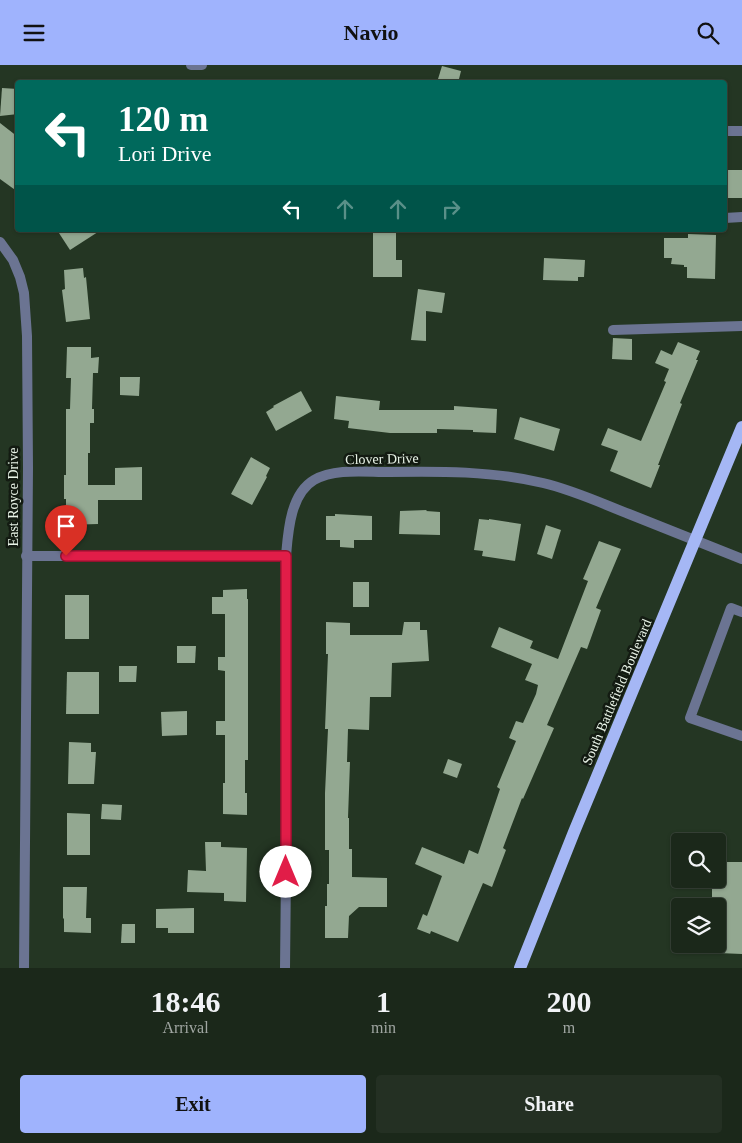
<!DOCTYPE html>
<style>
:root{--surface:#1b281a;--page:#243023;--text:#f1f3f6;--muted:#a0a6a2;--line:#394439;--accent:#9fb3fd}
body{margin:0;font-family:Georgia,serif;background:var(--page);color:var(--text);height:100vh;display:flex;flex-direction:column;font-size:19px;white-space:nowrap}
*{box-sizing:border-box;margin:0}
p{font-size:16px;color:var(--muted)}
.icon{flex:none;width:28px;height:28px;fill:none;stroke:currentColor;stroke-width:2;stroke-linecap:round;stroke-linejoin:round}
.map{position:relative;height:903px;overflow:hidden}
.sheet{display:flex;flex-direction:column;background:var(--surface);flex:1}
.sheet>*{flex:none}
.banner{position:absolute;left:15px;top:15px;width:712px;height:152px;border-radius:5px;box-shadow:0 1px 4px #0004,0 0 0 1px var(--line);background:#00695c;color:#fff;overflow:hidden}
.controls{position:absolute;left:671px;top:768px;display:grid;gap:10px}
.controls a{display:grid;place-items:center;width:55px;height:55px;border-radius:5px;background:var(--surface);box-shadow:0 1px 4px #0004,0 0 0 1px var(--line);font-size:25px}
.pin{position:absolute;display:grid;place-items:center;width:42px;height:42px;color:#fff;margin:-51px -21px;border-radius:50% 50% 50% 0;rotate:-45deg;box-shadow:0 0 5px #0007}
.pin .icon{rotate:45deg}
.me{position:absolute;width:55px;margin:-28px;rotate:0deg;stroke-linejoin:round;filter:drop-shadow(0 0 4px #0008)}
.turn{display:flex;align-items:center;gap:18px;height:105px;padding:0 20px;font-size:22px}
.turn .icon{width:65px;height:65px;stroke-width:2.5}
.turn b{display:block;font-size:35px;line-height:42px}
.lanes{display:flex;align-items:center;height:48px;padding:0 20px;background:#0003;justify-content:center;gap:25px;direction:ltr}
.lanes .off{opacity:.35}
.eta{display:flex;justify-content:space-evenly;align-items:center;height:85px;text-align:center}
.eta b{font-size:30px;font-weight:700;line-height:35px}
.primary-button{display:flex;gap:10px;margin-top:auto;padding:10px 20px}
.primary-button a{flex:1;height:58px;border-radius:5px;background:var(--accent);color:#111;font-size:20px;font-weight:700;line-height:58px;text-align:center}
.primary-button a+a{background:var(--page);color:var(--text)}
header{display:flex;justify-content:space-between;align-items:center;height:65px;padding:0 20px;background:var(--accent);color:#111;font-size:22px;font-weight:700}
.map>svg:first-child{display:block}
</style>
<header><svg class="icon" aria-label="menu" viewBox="0 0 24 24"><path d="M4 6h16M4 12h16M4 18h16"/></svg>Navio<svg class="icon" aria-label="search" viewBox="0 0 24 24"><circle cx="10" cy="10" r="6"/><path d="M15 15l6 6"/></svg></header>
<div class="map">
<svg width="742" height="903" viewBox="0 0 742 903">
<rect width="100%" height="100%" fill="#243623"/>
<g fill="#93a891">
<path d="M442 1 461 6 458 18H450L438 14Z"/>
<path d="M2 23 18 24V49L0 51Z"/>
<path d="M0 58 18 72V127L0 114Z"/>
<rect x="725" y="105" width="17" height="28"/>
<path d="M57 165H101L70 185Z"/>
<path d="M373 165H396V195H402V212H373Z"/>
<path d="M688 169 716 170 715 214 687 213V202H684V200L671 199 672 193H664V173H688Z"/>
<path d="M544 193 585 195 584 212H578V216L543 215Z"/>
<path d="M83 203 84 213 86 212 90 254 66 257 62 225 65 224 64 205Z"/>
<path d="M418 224 445 228 442 248 426 246V276L411 275Z"/>
<path d="M613 273 632 274V295L612 294Z"/>
<path d="M678 277 700 286 696 295H698L680 338 682 339 658 400H660L651 423 610 406 618 386 601 380 608 363 641 376 666 317 664 316 669 304 655 298 661 285 672 290Z"/>
<path d="M67 282H91V293L99 292 98 308H93L92 344H94V358H90V388H88V420H115V403L142 402V435H98V459L66 460V434H64V410H66V344H70L71 313H66Z"/>
<path d="M120 312H140L139 331 120 330Z"/>
<path d="M301 326 312 346 276 366 266 347 274 342 273 341Z"/>
<path d="M336 331 380 336 379 345H454V341L497 344 496 368 473 367V365L437 364V368H390L348 363 349 356 334 354Z"/>
<path d="M520 352 560 364 554 386 514 374Z"/>
<path d="M251 392 270 403 266 411 267 412 252 440 231 429Z"/>
<path d="M427 445 426 446 440 447V470L399 469 400 446Z"/>
<path d="M335 449 372 451V475H354V483L340 482V475H326V451H335Z"/>
<path d="M479 454 489 455V454L521 459 515 496 482 491 483 486 474 485Z"/>
<path d="M546 460 561 465 552 494 537 489Z"/>
<path d="M599 476 621 484 596 543 601 545 587 584 581 582 547 660 554 663 523 734 522 733 503 783 506 785 492 822 483 818 458 877 431 866 430 869 417 864 423 849 427 851 442 811 415 799 422 782 464 799 469 785 478 789 500 724 497 722 516 676 509 673 516 656 523 658 536 629 538 620 525 615 532 599 491 582 499 562 533 576 530 583 558 594 588 516 583 514Z"/>
<rect x="353" y="517" width="16" height="25"/>
<path d="M247 524V534H248V695H245V728H247V750L223 749V718H225V670H216V656H225V606L218 605V592H225V549H212V532H223V525Z"/>
<rect x="65" y="530" width="24" height="44"/>
<path d="M326 557 350 558V570H402L404 557H420V565H427L429 596 392 598 391 632H370L369 665 348 664 347 697H350L348 753H349V784H352V812L387 813V842H359L349 851 348 873H325V841H327V819H329V785H325V728L328 664H325L328 589H326Z"/>
<path d="M177 581H196L195 598H177Z"/>
<path d="M119 601H137L136 617H119Z"/>
<path d="M67 607H99V649H66Z"/>
<path d="M187 646V670L162 671 161 647Z"/>
<path d="M69 677 91 678V687H96L94 719H68Z"/>
<path d="M448 694 462 699 457 713 443 708Z"/>
<path d="M102 739 122 740 121 755 101 754Z"/>
<path d="M67 748 90 749V790H67Z"/>
<path d="M205 777H221V782L247 783 246 837 224 836V828L187 827 188 805 206 806Z"/>
<path d="M718 797H742V889L718 888V841H712V814H718Z"/>
<path d="M63 822H87L86 853H91V868L64 867V853L63 854Z"/>
<path d="M194 843V868H168V863H156V844Z"/>
<path d="M122 859H135V878H121Z"/>
</g>
<g fill="none" stroke-linecap="round" stroke-linejoin="round">
<g stroke="#6b7492" stroke-width="10">
<path d="M725 66H742"/>
<path d="M725 153 742 152"/>
<path d="M613 265 742 261"/>
<path d="M742 547 731 543 690 653 742 671"/>
</g>
<g stroke="#6b7492" stroke-width="10">
<path d="M191 0H202"/>
<path d="M0 177 13 195 20 212 24 228 27 271 28 403 24 903"/>
<path d="M26 491H286"/>
<path d="M285 903 287 711 286 491C288 468 290 429 314 415 335 403 365 407 388 407 439 406 493 406 543 418 573 425 601 438 629 449 667 464 704 479 742 494"/>
</g>
<path stroke="#a5b7f5" stroke-width="12" d="M520 903 574 767 742 362"/>
</g>
<g fill="none" stroke-linecap="round" stroke-linejoin="round">
<defs>
<path id="route" d="M66 491H286V807"/>
</defs>
<use href="#route" stroke="#92132f" stroke-width="12"/>
<use href="#route" stroke="#e11d48" stroke-width="9"/>
</g>
<g text-anchor="middle" dominant-baseline="central" stroke-width="5" stroke-linejoin="round" paint-order="stroke">
<g font-size="14" fill="#e9f4e8" stroke="#131b12">
<text transform="translate(382 394) rotate(-1)">Clover Drive</text>
<text transform="translate(13 432) rotate(-90)">East Royce Drive</text>
<text transform="translate(617 627) rotate(-67)">South Battlefield Boulevard</text>
</g>
</g>
</svg>
<div class="controls">
<a><svg class="icon" aria-label="search" viewBox="0 0 24 24"><circle cx="10" cy="10" r="6"/><path d="M15 15l6 6"/></svg></a>
<a><svg class="icon" aria-label="layers" viewBox="0 0 24 24"><path d="M12 4l9 5-9 5-9-5zM3 14l9 5 9-5"/></svg></a>
</div>
<div class="pin" style="left:66px;top:491px;background:#d93025"><svg class="icon" aria-label="arrive" viewBox="0 0 24 24"><path d="M6 21V4h12l-3 4 3 4H6"/></svg></div>
<svg class="me" style="left:286px;top:807px" viewBox="-20 -20 40 40"><circle r="19" fill="#fff"/><path d="M0-13L10 11 0 6-10 11z" fill="#e11d48"/></svg>
<div class="banner">
<div class="turn"><svg class="icon" aria-label="left" viewBox="0 0 24 24"><path d="M17 20v-9H6M10 6l-5 5 5 5"/></svg><div><b>120 m</b>Lori Drive</div></div>
<div class="lanes"><svg class="icon" aria-label="left" viewBox="0 0 24 24"><path d="M17 20v-9H6M10 6l-5 5 5 5"/></svg><svg class="icon off" aria-label="ahead" viewBox="0 0 24 24"><path d="M12 20V5M6 11l6-6 6 6"/></svg><svg class="icon off" aria-label="ahead" viewBox="0 0 24 24"><path d="M12 20V5M6 11l6-6 6 6"/></svg><svg class="icon off" aria-label="right" viewBox="0 0 24 24"><path d="M7 20v-9h11M14 6l5 5-5 5"/></svg></div>
</div>
</div>
<section class="sheet">
<div class="eta">
<div><b>18:46</b><p>Arrival</p></div>
<div><b>1</b><p>min</p></div>
<div><b>200</b><p>m</p></div>
</div>
<div class="primary-button"><a>Exit</a><a>Share</a></div>
</section>
